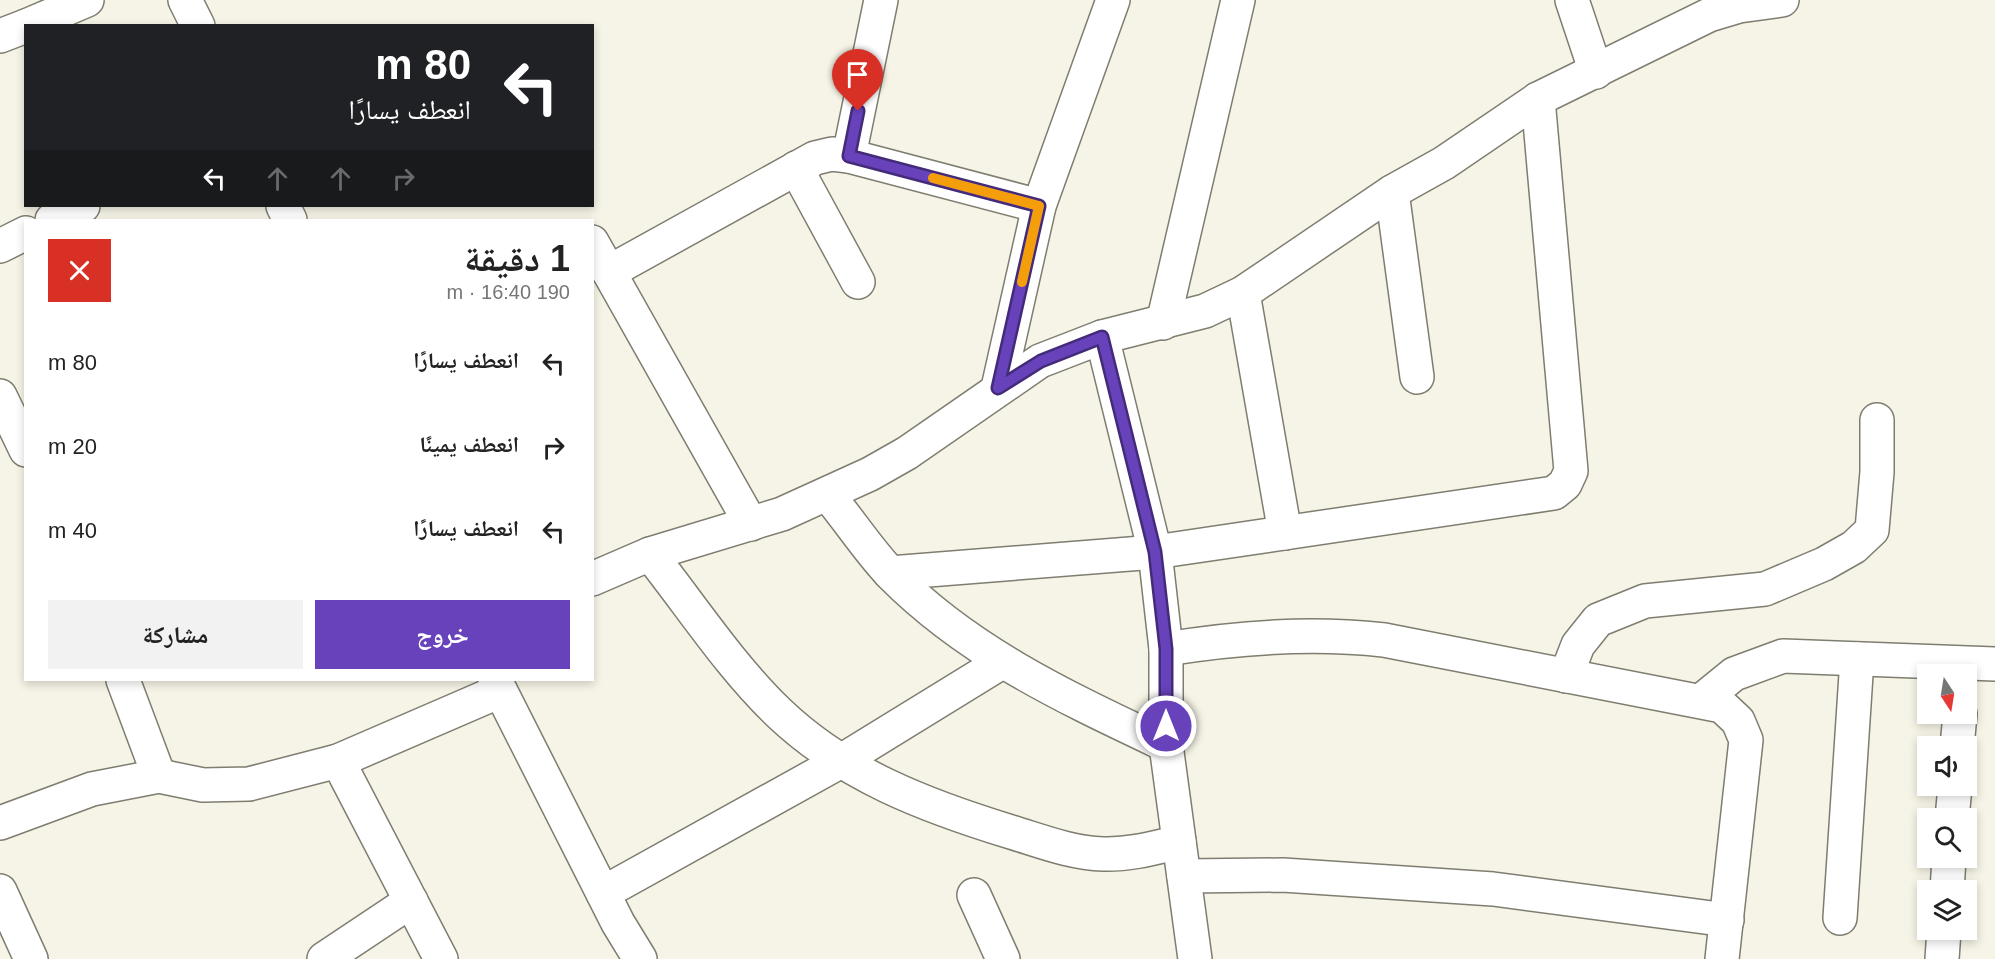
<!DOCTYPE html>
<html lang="ar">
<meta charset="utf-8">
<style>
:root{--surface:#fff;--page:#f2f2f2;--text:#222;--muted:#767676;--accent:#6742ba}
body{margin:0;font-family:Helvetica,"Noto Naskh Arabic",sans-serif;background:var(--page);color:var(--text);direction:rtl;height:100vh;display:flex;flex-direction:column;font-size:22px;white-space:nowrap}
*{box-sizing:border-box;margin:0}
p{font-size:20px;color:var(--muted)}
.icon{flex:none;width:33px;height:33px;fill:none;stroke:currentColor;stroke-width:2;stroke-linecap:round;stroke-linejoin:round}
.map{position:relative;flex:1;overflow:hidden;direction:ltr}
.panel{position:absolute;left:24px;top:219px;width:570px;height:462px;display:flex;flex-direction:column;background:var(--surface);border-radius:0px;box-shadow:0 3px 9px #0003;direction:rtl}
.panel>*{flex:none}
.guide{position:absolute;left:24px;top:24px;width:570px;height:183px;border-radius:0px;box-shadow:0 3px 9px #0003;direction:rtl;background:#202124;color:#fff;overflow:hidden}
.needle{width:39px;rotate:168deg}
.buttons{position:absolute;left:1917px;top:664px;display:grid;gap:12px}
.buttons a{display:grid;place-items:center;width:60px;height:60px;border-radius:0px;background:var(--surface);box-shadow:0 3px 9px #0003;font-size:30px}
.pin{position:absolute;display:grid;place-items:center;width:51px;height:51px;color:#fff;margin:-62px -26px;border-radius:50% 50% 50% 0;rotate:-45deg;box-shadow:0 0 6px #0007}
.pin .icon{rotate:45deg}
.me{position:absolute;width:66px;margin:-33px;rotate:0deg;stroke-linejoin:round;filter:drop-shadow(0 0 4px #0008)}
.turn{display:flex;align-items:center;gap:21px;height:126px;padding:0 24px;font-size:27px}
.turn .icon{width:78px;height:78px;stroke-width:2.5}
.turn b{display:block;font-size:42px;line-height:51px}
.lanes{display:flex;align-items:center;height:57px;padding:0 24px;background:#0003;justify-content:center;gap:30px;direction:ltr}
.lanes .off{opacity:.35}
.round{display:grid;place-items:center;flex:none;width:63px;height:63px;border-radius:0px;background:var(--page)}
.headline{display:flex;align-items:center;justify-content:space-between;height:102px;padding:0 24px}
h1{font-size:36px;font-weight:800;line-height:45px}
.action{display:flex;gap:12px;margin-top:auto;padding:12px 24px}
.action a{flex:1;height:69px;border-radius:0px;background:var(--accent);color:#fff;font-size:24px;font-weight:800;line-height:69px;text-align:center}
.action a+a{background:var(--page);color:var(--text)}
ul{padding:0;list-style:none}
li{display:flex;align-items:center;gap:18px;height:84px;padding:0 24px}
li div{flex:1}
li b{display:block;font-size:22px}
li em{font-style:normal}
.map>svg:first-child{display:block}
</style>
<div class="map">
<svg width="1995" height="959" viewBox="0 0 1995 959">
<rect width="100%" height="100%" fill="#f6f4e6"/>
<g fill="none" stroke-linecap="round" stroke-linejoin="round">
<defs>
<g id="minor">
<path d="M185 0 198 26"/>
<path d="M1572 0 1596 72"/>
<path d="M26 26 87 0"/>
<path d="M0 36 26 26"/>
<path d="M849 156 881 0"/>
<path d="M796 168 858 282"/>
<path d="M1392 192 1417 377"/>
<path d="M283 206 290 220"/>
<path d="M52 220 83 206"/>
<path d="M592 242 751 524"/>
<path d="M0 246 26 233"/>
<path d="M609 272 815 158 832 154 849 156 1039 206"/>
<path d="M1243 293 1285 533"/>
<path d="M1163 323 1238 0"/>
<path d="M1102 337 1155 552 1166 649V745L1195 959"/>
<path d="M998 388 1039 206 1113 0"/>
<path d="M0 396 26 450"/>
<path d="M828 495C849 520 868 550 891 574 969 653 1067 698 1166 745"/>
<path d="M650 554C692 607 730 666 779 713 844 775 926 806 1011 832 1041 841 1071 853 1103 854 1129 855 1154 848 1179 842"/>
<path d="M890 573 1155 552 1554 493 1565 484 1571 471 1538 99"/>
<path d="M592 579 650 554 782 514 870 474 907 453 1040 361 1102 337 1205 311 1243 293 1392 192 1444 163 1538 99 1709 15 1739 6 1782 0"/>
<path d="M1166 649C1240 637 1310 632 1384 640L1722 706 1738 721 1746 740 1722 959"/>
<path d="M1566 676 1578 645 1598 620 1645 601 1765 589 1824 564 1854 547 1872 530 1877 472V420"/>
<path d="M123 680 159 776"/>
<path d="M495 680 618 923 640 959"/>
<path d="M1702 700 1734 674 1783 656 1995 664"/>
<path d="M1957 747 1960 714"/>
<path d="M338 761 441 959"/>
<path d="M1952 819 1955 786"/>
<path d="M0 823 92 789 159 776 203 785 249 784 338 761 500 691"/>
<path d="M1184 876 1283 875 1493 889 1727 920"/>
<path d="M0 891 31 959"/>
<path d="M1947 891 1949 858"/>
<path d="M603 893 841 761 1002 662"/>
<path d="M974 895 1003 959"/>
<path d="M1840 918 1857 659"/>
<path d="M324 959 411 901"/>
<path d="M1942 959 1944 930"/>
</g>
</defs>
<use href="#minor" stroke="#7e7d70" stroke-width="36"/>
<use href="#minor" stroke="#fff" stroke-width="33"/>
</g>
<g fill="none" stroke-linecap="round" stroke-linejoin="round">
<defs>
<path id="route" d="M858 111 849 156 1039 206 998 388 1041 361 1102 337 1155 552 1166 649V726"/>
</defs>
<use href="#route" stroke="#432b79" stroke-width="15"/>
<use href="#route" stroke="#6742ba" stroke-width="10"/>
<path stroke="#f59e0b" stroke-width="10" d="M933 178 1039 206 1022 282"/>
</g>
</svg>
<div class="buttons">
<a><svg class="needle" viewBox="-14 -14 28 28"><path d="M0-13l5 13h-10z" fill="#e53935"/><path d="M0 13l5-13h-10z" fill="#767676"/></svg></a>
<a><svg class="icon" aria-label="sound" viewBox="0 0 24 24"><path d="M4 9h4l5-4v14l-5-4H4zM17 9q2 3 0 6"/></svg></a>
<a><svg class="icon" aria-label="search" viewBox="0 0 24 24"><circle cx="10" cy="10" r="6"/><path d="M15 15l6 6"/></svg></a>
<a><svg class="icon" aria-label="layers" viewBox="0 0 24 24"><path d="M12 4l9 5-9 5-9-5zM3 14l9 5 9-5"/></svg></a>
</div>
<div class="pin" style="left:858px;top:111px;background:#d93025"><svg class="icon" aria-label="arrive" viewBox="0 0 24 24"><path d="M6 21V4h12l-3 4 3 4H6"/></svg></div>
<svg class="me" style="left:1166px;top:726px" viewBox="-20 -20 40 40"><circle r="17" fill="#6742ba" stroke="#fff" stroke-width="3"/><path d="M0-11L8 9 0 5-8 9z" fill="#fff"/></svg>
<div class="guide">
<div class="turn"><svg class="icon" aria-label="left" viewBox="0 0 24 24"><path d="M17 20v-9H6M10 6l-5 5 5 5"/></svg><div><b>80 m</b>انعطف يسارًا</div></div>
<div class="lanes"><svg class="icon" aria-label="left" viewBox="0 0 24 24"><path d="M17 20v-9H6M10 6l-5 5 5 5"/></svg><svg class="icon off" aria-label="ahead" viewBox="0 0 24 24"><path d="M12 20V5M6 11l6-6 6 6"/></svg><svg class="icon off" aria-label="ahead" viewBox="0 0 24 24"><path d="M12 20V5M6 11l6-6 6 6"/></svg><svg class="icon off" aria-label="right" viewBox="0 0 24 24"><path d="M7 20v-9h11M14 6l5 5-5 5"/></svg></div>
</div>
<section class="panel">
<div class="headline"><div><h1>1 دقيقة</h1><p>190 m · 16:40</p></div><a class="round" style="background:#d93025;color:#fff"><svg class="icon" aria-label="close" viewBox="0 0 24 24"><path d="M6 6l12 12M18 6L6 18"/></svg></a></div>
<ul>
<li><svg class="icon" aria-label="left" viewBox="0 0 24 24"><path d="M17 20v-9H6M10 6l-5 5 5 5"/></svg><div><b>انعطف يسارًا</b></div><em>80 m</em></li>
<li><svg class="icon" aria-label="right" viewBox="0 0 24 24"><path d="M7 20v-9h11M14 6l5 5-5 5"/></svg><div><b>انعطف يمينًا</b></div><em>20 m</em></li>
<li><svg class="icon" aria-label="left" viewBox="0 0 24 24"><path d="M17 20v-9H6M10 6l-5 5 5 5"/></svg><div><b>انعطف يسارًا</b></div><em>40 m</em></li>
</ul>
<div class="action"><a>خروج</a><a>مشاركة</a></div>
</section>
</div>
